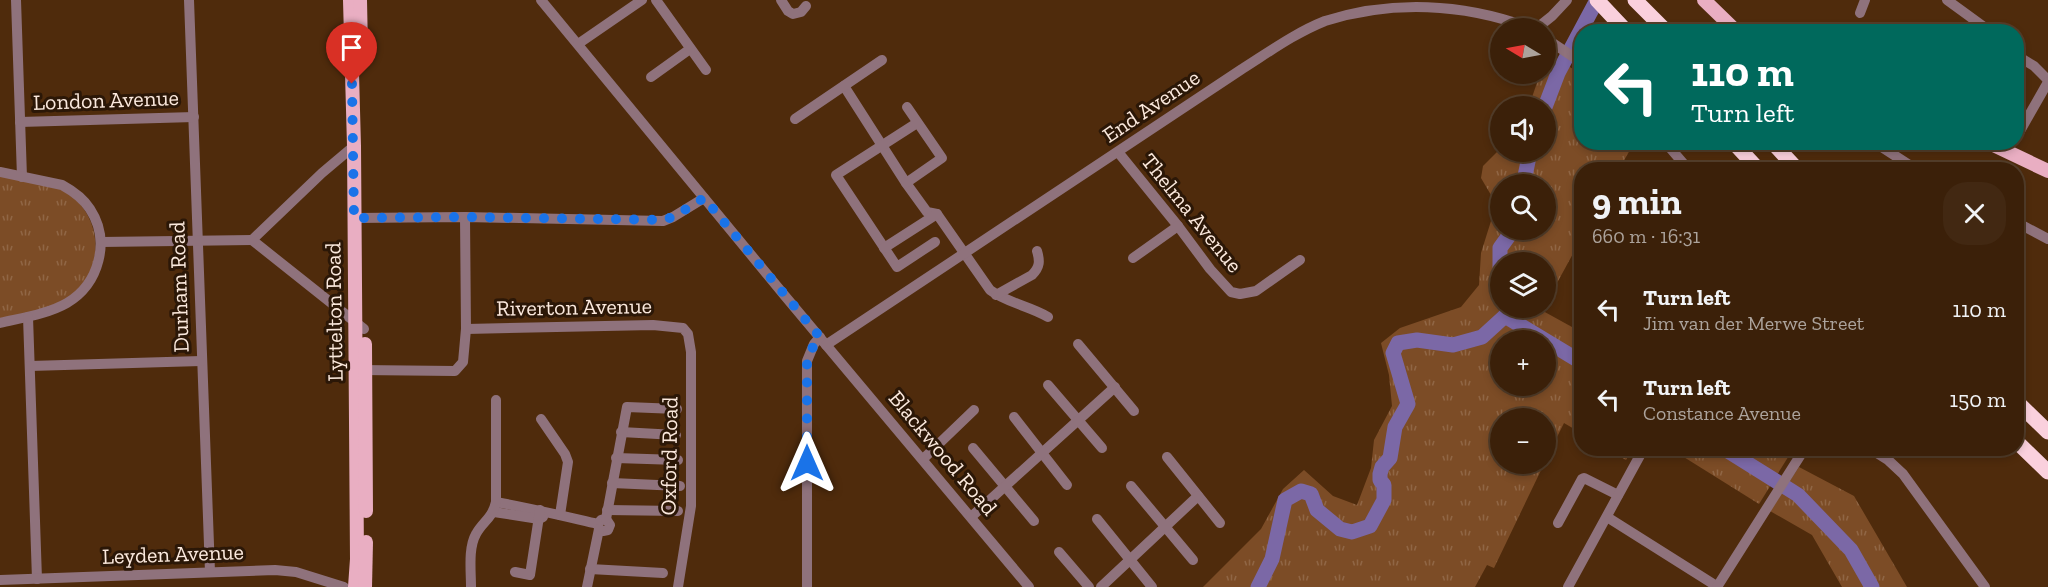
<!DOCTYPE html>
<meta charset="utf-8">
<style>
:root{--surface:#3b2009;--page:#422812;--text:#f1f3f6;--muted:#aca39c;--line:#543e2a}
body{margin:0;font-family:"Zilla Slab",serif;background:var(--page);color:var(--text);height:100vh;display:flex;flex-direction:column;font-size:22px;white-space:nowrap}
*{box-sizing:border-box;margin:0}
p{font-size:20px;color:var(--muted)}
.icon{flex:none;width:33px;height:33px;fill:none;stroke:currentColor;stroke-width:2;stroke-linecap:round;stroke-linejoin:round}
.map{position:relative;flex:1;overflow:hidden}
.side{position:absolute;left:1574px;top:162px;width:450px;height:294px;display:flex;flex-direction:column;background:var(--surface);border-radius:24px;box-shadow:0 3px 9px #0003,0 0 0 2px var(--line)}
.side>*{flex:none}
.hud{position:absolute;left:1574px;top:24px;width:450px;height:126px;border-radius:24px;box-shadow:0 3px 9px #0003,0 0 0 2px var(--line);background:#00695c;color:#fff;overflow:hidden}
.needle{width:39px;rotate:280deg}
.fabs{position:absolute;left:1490px;top:18px;display:grid;gap:12px}
.fabs a{display:grid;place-items:center;width:66px;height:66px;border-radius:50%;background:var(--surface);box-shadow:0 3px 9px #0003,0 0 0 2px var(--line);font-size:30px}
.pin{position:absolute;display:grid;place-items:center;width:51px;height:51px;color:#fff;margin:-62px -26px;border-radius:50% 50% 50% 0;rotate:-45deg;box-shadow:0 0 6px #0007}
.pin .icon{rotate:45deg}
.me{position:absolute;width:66px;margin:-33px;rotate:0deg;stroke-linejoin:round;filter:drop-shadow(0 0 4px #0008)}
.turn{display:flex;align-items:center;gap:21px;height:126px;padding:0 18px;font-size:27px}
.turn .icon{width:78px;height:78px;stroke-width:2.5}
.turn b{display:block;font-size:42px;line-height:51px}
.round{display:grid;place-items:center;flex:none;width:63px;height:63px;border-radius:24px;background:var(--page)}
.headline{display:flex;align-items:center;justify-content:space-between;height:102px;padding:0 18px}
h1{font-size:36px;font-weight:700;line-height:45px}
ul{padding:0;list-style:none}
li{display:flex;align-items:center;gap:18px;height:90px;padding:0 18px}
li div{flex:1}
li b{display:block;font-size:22px}
li em{font-style:normal}
.map>svg:first-child{display:block}
</style>
<div class="map">
<svg width="2048" height="587" viewBox="0 0 2048 587">
<defs>
<pattern id="park-tufts" width="24" height="20" patternUnits="userSpaceOnUse" patternTransform="scale(1.5)"><rect width="24" height="20" fill="#7c4c26"/><path d="M3 7l-1-3M5 7V3M7 7l1-3M15 17l-1-3M17 17v-4M19 17l1-3" fill="none" stroke="#906645"/></pattern>
</defs>
<rect width="100%" height="100%" fill="#4f2b0c"/>
<g fill="url(#park-tufts)" fill-rule="evenodd">
<path d="M1549 54 1581 74V142L1634 143 1619 169 1581 170V239L1545 305V262H1500V308H1544L1543 311 1581 332V433L1564 423 1545 461V418H1500V464H1544L1494 568 1487 565 1475 587H1203L1261 529 1283 489 1304 470 1333 496 1357 505 1371 468 1374 440 1392 406 1389 375 1381 343 1400 328 1461 307 1479 285 1481 253 1491 221V195L1481 178 1483 166 1500 149V152H1545V106H1529L1540 74H1545V62ZM1500 184H1545V230H1500ZM1500 340H1545V386H1500Z"/>
<path d="M0 176C22 180 47 182 67 192 74 195 79 202 83 208 102 234 100 273 73 294 54 309 23 313 0 320Z"/>
<path d="M1607 449H1632L1626 460Z"/>
<path d="M1671 449H1780L1790 454 1759 504Z"/>
<path d="M1799 467 1854 496 1907 587H1842L1812 535 1770 511Z"/>
</g>
<g fill="none" stroke-linecap="round" stroke-linejoin="round">
<g stroke="#7b68a6" stroke-width="15">
<path d="M1545 107 1558 73 1597 0"/>
<path d="M1526 184 1525 176 1530 152"/>
<path d="M1500 267V248L1513 230"/>
<path d="M1505 316 1581 362"/>
<path d="M1723 448 1798 495 1851 550 1872 587"/>
<path d="M1258 587 1272 559 1285 500 1301 491 1311 494 1317 510 1340 529 1352 532 1370 526 1384 500V485L1380 480V474L1382 467 1390 458 1395 427 1408 404 1393 353 1398 343 1417 340 1453 345 1482 337 1505 316 1509 308"/>
</g>
<g stroke="#8f727c" stroke-width="10">
<path d="M16 0 22 177"/>
<path d="M189 0 210 572"/>
<path d="M541 0 785 296 1029 587"/>
<path d="M656 0 706 70"/>
<path d="M781 0 788 11 793 14 801 12 806 6"/>
<path d="M1947 0 1991 32"/>
<path d="M1860 13 1865 0"/>
<path d="M1537 28 1552 16 1567 0"/>
<path d="M1545 38 1581 62"/>
<path d="M578 44 642 0"/>
<path d="M2016 55 2034 66 2048 80"/>
<path d="M651 77 690 49"/>
<path d="M844 86 906 183 927 212 937 214 990 290C1007 303 1030 306 1048 317"/>
<path d="M795 119 882 60"/>
<path d="M20 122 194 117"/>
<path d="M917 123 836 175 897 267 935 242"/>
<path d="M2016 138 2048 82"/>
<path d="M1665 142 1689 170"/>
<path d="M1874 142 1917 170"/>
<path d="M1118 152 1178 226 1210 269 1231 292 1240 294 1256 291 1300 260"/>
<path d="M0 172 62 185C73 191 83 198 90 209 111 241 99 284 67 303 48 314 21 318 0 323"/>
<path d="M906 183 942 158 907 107"/>
<path d="M354 218 465 217 663 221 673 217 704 198"/>
<path d="M2016 222 2048 239"/>
<path d="M252 240 364 329"/>
<path d="M252 240 322 173 354 146"/>
<path d="M101 242 252 240"/>
<path d="M884 248 937 214"/>
<path d="M1133 258 1178 226"/>
<path d="M996 295 1032 275C1040 267 1040 261 1037 251"/>
<path d="M28 317 37 579"/>
<path d="M1581 318 1578 323 1581 327"/>
<path d="M466 329 653 325 683 328 688 334 691 352V506L678 587"/>
<path d="M1078 344 1134 411"/>
<path d="M826 345 1242 69C1269 52 1295 33 1325 21 1392 0 1463 3 1530 28"/>
<path d="M30 366 201 361"/>
<path d="M360 370 455 371 463 362 466 329 465 217"/>
<path d="M1048 385 1102 448"/>
<path d="M1014 417 1067 485"/>
<path d="M541 419 565 454 568 462 560 515"/>
<path d="M621 432 676 435"/>
<path d="M973 448 1034 521"/>
<path d="M1869 448 1888 460 1903 474 1985 587"/>
<path d="M1167 457 1220 523"/>
<path d="M616 458 678 460"/>
<path d="M923 459 974 410"/>
<path d="M612 483 680 486"/>
<path d="M1131 486 1193 560"/>
<path d="M496 502C530 508 563 516 598 524L599 529 603 531 608 530 610 525 606 519 601 520 598 524"/>
<path d="M607 510 678 511"/>
<path d="M494 512 539 519 543 517"/>
<path d="M971 517 1115 387"/>
<path d="M1607 517 1718 587"/>
<path d="M606 519 627 407 677 409"/>
<path d="M1097 519 1152 587"/>
<path d="M1558 523 1582 479 1584 478 1618 495"/>
<path d="M1059 552 1089 587"/>
<path d="M590 569 663 573"/>
<path d="M515 572 530 575 540 510"/>
<path d="M0 580 275 570 296 572 344 587"/>
<path d="M471 587C471 571 468 548 476 534 483 521 492 519 496 502V400"/>
<path d="M587 587 599 529"/>
<path d="M807 587V361L814 344 820 337"/>
<path d="M1101 587 1198 496"/>
<path d="M1568 587 1644 448"/>
<path d="M1717 587 1805 448"/>
</g>
<g stroke="#e9aec2" stroke-width="14">
<path d="M350 0 354 146 357 559 355 587"/>
<path d="M360 0 361 49"/>
<path d="M1704 0 1737 32"/>
<path d="M1987 142 2048 171"/>
<path d="M365 344 366 511"/>
<path d="M365 587 366 542"/>
</g>
<g stroke="#fad0dd" stroke-width="15">
<path d="M1597 0 1627 32"/>
<path d="M1635 0 1667 32"/>
<path d="M1733 142 1759 170"/>
<path d="M1772 142 1798 170"/>
<path d="M2016 401 2048 432"/>
<path d="M2016 441 2048 472"/>
</g>
</g>
<g fill="none" stroke-linecap="round" stroke-linejoin="round">
<path stroke="#1a73e8" stroke-width="10" stroke-dasharray="0 18" d="M352 84 354 218 465 217 663 220 673 217 704 198 820 337 814 344 807 362V463"/>
</g>
<g text-anchor="middle" dominant-baseline="central" stroke-width="6" stroke-linejoin="round" paint-order="stroke">
<g font-size="22" fill="#fbe9dd" stroke="#2b1707">
<text transform="translate(106 100) rotate(-2)">London Avenue</text>
<text transform="translate(1151 106) rotate(-34)">End Avenue</text>
<text transform="translate(1192 213) rotate(51)">Thelma Avenue</text>
<text transform="translate(179 287) rotate(-92)">Durham Road</text>
<text transform="translate(574 307) rotate(-1)">Riverton Avenue</text>
<text transform="translate(334 312) rotate(-91)">Lyttelton Road</text>
<text transform="translate(943 453) rotate(50)">Blackwood Road</text>
<text transform="translate(669 456) rotate(-89)">Oxford Road</text>
<text transform="translate(173 554) rotate(-2)">Leyden Avenue</text>
</g>
</g>
</svg>
<div class="fabs">
<a><svg class="needle" viewBox="-14 -14 28 28"><path d="M0-13l5 13h-10z" fill="#e53935"/><path d="M0 13l5-13h-10z" fill="#aca39c"/></svg></a>
<a><svg class="icon" aria-label="sound" viewBox="0 0 24 24"><path d="M4 9h4l5-4v14l-5-4H4zM17 9q2 3 0 6"/></svg></a>
<a><svg class="icon" aria-label="search" viewBox="0 0 24 24"><circle cx="10" cy="10" r="6"/><path d="M15 15l6 6"/></svg></a>
<a><svg class="icon" aria-label="layers" viewBox="0 0 24 24"><path d="M12 4l9 5-9 5-9-5zM3 14l9 5 9-5"/></svg></a>
<a>+</a>
<a>−</a>
</div>
<div class="pin" style="left:352px;top:84px;background:#d93025"><svg class="icon" aria-label="arrive" viewBox="0 0 24 24"><path d="M6 21V4h12l-3 4 3 4H6"/></svg></div>
<svg class="me" style="left:807px;top:463px" viewBox="-20 -20 40 40"><path d="M0-17L14 15 0 8-14 15z" fill="#1a73e8" stroke="#fff" stroke-width="4"/></svg>
<div class="hud">
<div class="turn"><svg class="icon" aria-label="left" viewBox="0 0 24 24"><path d="M17 20v-9H6M10 6l-5 5 5 5"/></svg><div><b>110 m</b>Turn left</div></div>
</div>
<section class="side">
<div class="headline"><div><h1>9 min</h1><p>660 m · 16:31</p></div><a class="round"><svg class="icon" aria-label="close" viewBox="0 0 24 24"><path d="M6 6l12 12M18 6L6 18"/></svg></a></div>
<ul>
<li><svg class="icon" aria-label="left" viewBox="0 0 24 24"><path d="M17 20v-9H6M10 6l-5 5 5 5"/></svg><div><b>Turn left</b><p>Jim van der Merwe Street</p></div><em>110 m</em></li>
<li><svg class="icon" aria-label="left" viewBox="0 0 24 24"><path d="M17 20v-9H6M10 6l-5 5 5 5"/></svg><div><b>Turn left</b><p>Constance Avenue</p></div><em>150 m</em></li>
</ul>
</section>
</div>
